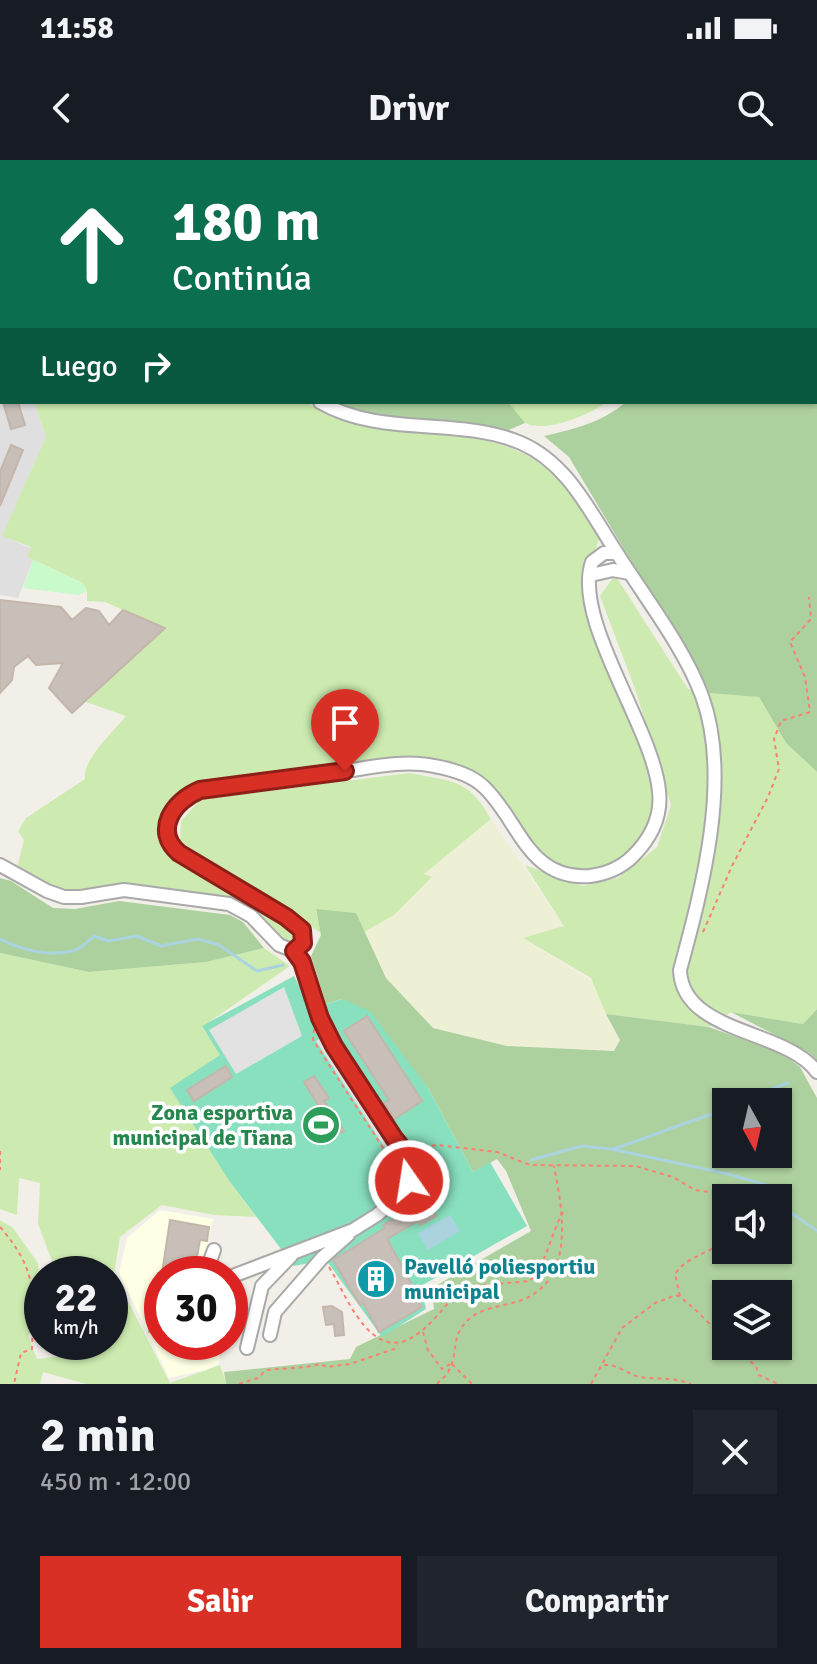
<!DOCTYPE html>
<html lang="es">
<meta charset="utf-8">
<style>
:root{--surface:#171b24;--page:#20242c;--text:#f1f3f6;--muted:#9ea1a6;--accent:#d93025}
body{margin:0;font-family:Signika,sans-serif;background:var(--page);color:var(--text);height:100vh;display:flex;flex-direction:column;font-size:30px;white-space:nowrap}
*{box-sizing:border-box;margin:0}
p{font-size:26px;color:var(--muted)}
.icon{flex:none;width:44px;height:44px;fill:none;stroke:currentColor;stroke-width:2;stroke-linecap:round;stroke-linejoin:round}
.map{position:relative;height:1224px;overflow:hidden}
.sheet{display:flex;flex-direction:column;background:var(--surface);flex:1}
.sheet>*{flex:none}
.banner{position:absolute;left:0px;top:0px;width:818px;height:244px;box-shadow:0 2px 6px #0004;background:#0b6e4f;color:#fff;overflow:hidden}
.needle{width:52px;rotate:172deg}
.fabs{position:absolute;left:712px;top:928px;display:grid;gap:16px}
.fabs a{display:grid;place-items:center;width:80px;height:80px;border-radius:0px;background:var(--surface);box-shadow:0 2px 6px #0004;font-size:40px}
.speed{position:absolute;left:24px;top:1096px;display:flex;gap:16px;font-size:40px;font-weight:700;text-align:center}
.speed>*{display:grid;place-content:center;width:104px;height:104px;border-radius:50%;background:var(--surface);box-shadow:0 2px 6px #0004;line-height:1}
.speed small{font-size:20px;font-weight:400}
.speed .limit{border:12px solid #d22;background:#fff;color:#111}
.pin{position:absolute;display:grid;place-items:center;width:68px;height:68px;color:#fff;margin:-82px -34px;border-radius:50% 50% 50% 0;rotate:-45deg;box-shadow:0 0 8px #0007}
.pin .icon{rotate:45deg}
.me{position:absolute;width:88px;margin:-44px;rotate:347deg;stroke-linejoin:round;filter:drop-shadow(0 0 6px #0008)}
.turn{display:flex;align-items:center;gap:28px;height:168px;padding:0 40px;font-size:36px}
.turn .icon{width:104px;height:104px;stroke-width:2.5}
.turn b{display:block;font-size:56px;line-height:68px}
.then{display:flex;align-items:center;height:76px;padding:0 40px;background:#0003;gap:16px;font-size:30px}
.round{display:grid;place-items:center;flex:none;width:84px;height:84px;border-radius:0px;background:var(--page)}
.summary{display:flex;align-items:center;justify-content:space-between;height:136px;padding:0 40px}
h1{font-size:48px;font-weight:700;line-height:60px}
.primary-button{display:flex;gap:16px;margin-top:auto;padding:16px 40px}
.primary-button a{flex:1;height:92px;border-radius:0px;background:var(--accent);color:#fff;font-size:32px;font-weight:700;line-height:92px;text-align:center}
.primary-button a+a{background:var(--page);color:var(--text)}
.status{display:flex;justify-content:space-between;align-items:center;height:56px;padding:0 40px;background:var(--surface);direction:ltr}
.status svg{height:22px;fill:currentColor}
header{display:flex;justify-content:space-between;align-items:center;height:104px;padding:0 40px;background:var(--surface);font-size:36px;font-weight:700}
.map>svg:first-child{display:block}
</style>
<div class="status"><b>11:58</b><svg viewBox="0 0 49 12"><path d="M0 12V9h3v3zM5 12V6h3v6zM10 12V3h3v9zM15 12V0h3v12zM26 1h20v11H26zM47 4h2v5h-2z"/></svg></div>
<header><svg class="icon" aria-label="back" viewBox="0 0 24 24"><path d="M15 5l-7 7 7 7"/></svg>Drivr<svg class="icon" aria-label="search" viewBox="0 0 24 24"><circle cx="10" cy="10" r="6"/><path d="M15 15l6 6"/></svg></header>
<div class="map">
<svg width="817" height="1224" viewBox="0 0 817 1224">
<rect width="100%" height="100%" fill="#f2efe9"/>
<path fill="#e0dfdf" d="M0 191H2V242H34L46 277 3 376 31 388 28 397 33 400 18 438 0 435Z"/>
<path fill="#ffffe5" d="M160 1050 213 1059 201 1114H162V1182H221L219 1204 206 1210 169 1218 119 1113 127 1078Z"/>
<path fill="#eef0d5" d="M491 659 564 766 524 779 592 821 620 881 614 891 507 886 433 868 386 819 364 772 394 755 431 716 423 715Z"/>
<g fill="#cdebb0">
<path d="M375 0H782L783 2H377Z"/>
<path d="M34 242H307C327 258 350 263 375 267 455 281 523 265 576 341 584 353 593 365 599 378 596 396 580 410 582 429 587 503 692 618 636 685 623 700 609 707 589 709 532 716 525 659 492 629 482 620 467 613 456 607 443 600 250 618 220 620 199 624 179 630 168 650 161 660 157 673 162 685 174 708 266 751 293 766L298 773 297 785 285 784 253 754 203 735 62 732 17 708 24 680 18 671 26 658 85 619C82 600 114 571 126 556L86 542 164 468 105 442 87 441V431L83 423 27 397 31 387 2 376 46 277Z"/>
<path d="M508 242H607C591 254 543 275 524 262 518 257 512 248 508 242Z"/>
<path d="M615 415 688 529 759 537 786 583 817 612V849L803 864 731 852 709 867 606 854 591 818 523 778 564 766 525 705 583 726 618 718 657 687 671 645 635 529 600 436Z"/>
<path d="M410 613C453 622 468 618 491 659L424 714 432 717 394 755 364 772 355 753 316 750 321 773 180 681 181 661 201 639Z"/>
<path d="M264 788 290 806 202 867 221 895 230 1022 256 1057 214 1055 162 1045 120 1077 114 1114 170 1223 220 1205 226 1224H86L43 1212 40 1224H0V1060L13 1068 38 1103 42 1153 28 1176 37 1199 71 1195 74 1182H110V1114H57L38 1064 40 1023 19 1018 17 1055 0 1049V793L89 812 206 802Z"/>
</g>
<g fill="#add19e" fill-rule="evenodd">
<path d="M817 154V612L786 583 759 537 710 533 569 297 544 276C574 269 601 263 626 242H816Z"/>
<path d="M327 242H508L525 263 506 271 455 263 377 256Z"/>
<path d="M0 718 11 721 53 748 75 749 119 741 230 755 243 762 264 788 206 802 89 812 0 793Z"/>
<path d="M316 749 356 753 386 818 433 868 507 886 614 891 620 880 606 854 709 867 783 894 800 907 817 938V1224H226L224 1212 350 1199 356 1187 434 1149 432 1128 531 1071 506 1011 497 999 473 1012 428 928 342 839 326 844 311 796 321 775ZM726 942H778V994H726ZM726 1038H778V1090H726ZM726 1134H778V1186H726Z"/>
<path d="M817 849V901L811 894 731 852 803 864Z"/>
</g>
<path fill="#c8facc" d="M33 400 83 423 87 431 79 435 23 428Z"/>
<path fill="#88e0be" d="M294 816 311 849 342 839 370 851 428 928 473 1012 490 1002 527 1066 421 1126 426 1149 382 1177 326 1100 294 1106 230 1022 170 928 220 895 202 866Z"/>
<g fill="#e2e2e2">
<path d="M284 827 302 876 236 914 209 870Z"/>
<path d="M322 877 403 1000 396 1005 316 881Z"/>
</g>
<path fill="#aad3df" d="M450 1055 460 1071 428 1090 418 1073Z"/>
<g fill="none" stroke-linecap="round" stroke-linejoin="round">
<g stroke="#aad3df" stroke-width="3">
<path d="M792 0 794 2"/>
<path d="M816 15H817"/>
<path d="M0 779C23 790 47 797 73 791 81 789 88 781 94 776L108 781 137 776 161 786 198 779 219 785 257 811 283 805"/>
<path d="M744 942 757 934 788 923"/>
<path d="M613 989C651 977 687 961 726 950"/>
<path d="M531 1000 582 986 611 989 724 1013 770 1026 779 1032 790 1052 817 1071"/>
</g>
</g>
<g fill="#c7bfb8" stroke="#c4b6ab" stroke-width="2">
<path d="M3 242H18L25 265 11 269Z"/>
<path d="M11 285 23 290 0 346V312Z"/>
<path d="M0 440 61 447 72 460 86 448 99 451 109 465 123 450 165 468 72 553 49 528 63 503 36 505 28 496 14 507 12 520 0 533Z"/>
<path d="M367 856 422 941 394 959 384 943 389 940 344 871Z"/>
<path d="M226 906 232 917 194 941 187 930Z"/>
<path d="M314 916 329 938 324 941 344 971 336 975 304 922Z"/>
<path d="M423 1042 426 1047 430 1045 436 1056 420 1065 418 1061 387 1079 418 1136 416 1138 422 1147 379 1172 363 1143 360 1145 333 1100 385 1068 383 1065Z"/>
<path d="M170 1060 209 1067 207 1081 200 1080 194 1114H162V1174L149 1172 158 1113H162Z"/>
<path d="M332 1146 342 1152 344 1175 335 1176 334 1164 326 1165 323 1147Z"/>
</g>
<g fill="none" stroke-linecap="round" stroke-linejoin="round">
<defs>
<g id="minor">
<path d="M230 2 232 0"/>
<path d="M320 242C382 278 457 256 521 283 567 303 589 350 615 390 643 435 684 487 702 536 732 618 702 729 680 810 682 874 786 869 817 912"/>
<path d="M591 415 613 410 629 413"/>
<path d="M0 705 47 731 64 737H81L124 730 229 744 251 756 279 785 294 791"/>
<path d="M294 791 301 786 304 778 298 766 173 688C152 659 185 634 211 627 252 622 292 618 332 613 365 609 401 599 434 606 451 609 472 615 484 627 519 660 528 721 590 716 606 714 621 708 633 696 650 679 662 657 659 631 653 567 572 460 592 402L604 393H616"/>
<path d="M294 791 302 802 320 858 334 886 394 978 415 1004"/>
<path d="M412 1024 424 1027 433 1018V1012L428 1005 415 1004"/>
<path d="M214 1090 210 1101 216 1114"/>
<path d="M230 1117 353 1070 377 1055 412 1024"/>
<path d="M270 1175 275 1152 322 1098 348 1075"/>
<path d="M247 1188 262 1126 291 1096"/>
</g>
</defs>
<use href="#minor" stroke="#a9a9a9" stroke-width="16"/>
<g stroke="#fa8072" stroke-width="2" stroke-dasharray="4 4" stroke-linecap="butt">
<path d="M688 0 690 2"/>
<path d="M703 772 732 706 768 637 779 609 774 579 781 561 810 552 805 517 790 482 811 459 809 437"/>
<path d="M314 869 313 880 398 1011V1021"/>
<path d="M416 988 437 985 497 992 530 1005 635 1006 673 1017 695 1030 730 1035 754 1031 759 1033 761 1038"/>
<path d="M0 991V1010"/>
<path d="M0 1067C38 1111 34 1134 32 1189L21 1193 14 1224"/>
<path d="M329 1107C339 1123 346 1141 357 1156 397 1215 431 1163 461 1127L530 1121C548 1100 550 1076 563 1052"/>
<path d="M680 1136 675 1114C688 1095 710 1094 726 1079"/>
<path d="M423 1172 428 1190 442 1209 452 1203"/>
<path d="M732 1186 756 1206 759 1215 778 1224"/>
<path d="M452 1204 472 1224"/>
<path d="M604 1205C618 1204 627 1214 640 1217 660 1220 668 1216 691 1224"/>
<path d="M239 1224 258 1218 266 1210 306 1207 320 1204 327 1207 350 1204 394 1189 398 1185"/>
<path d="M437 1224C441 1219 447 1216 449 1210 459 1192 450 1177 468 1160 479 1148 504 1146 519 1141 576 1122 563 1051 554 1006"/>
<path d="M591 1224 622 1168 655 1143 676 1135C688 1140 714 1169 726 1180"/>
</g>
<use href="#minor" stroke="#fff" stroke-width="12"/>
</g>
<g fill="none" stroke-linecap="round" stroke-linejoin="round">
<defs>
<path id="route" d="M345 611 200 630C173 641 153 671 179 693L286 757 302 770 303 783 294 791 302 802 320 858 334 886 394 978 415 1004 408 1013 409 1021"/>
</defs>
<use href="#route" stroke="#8d1f18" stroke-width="20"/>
<use href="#route" stroke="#d93025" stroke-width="14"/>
</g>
<defs>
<symbol id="stadium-disc" viewBox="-11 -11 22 22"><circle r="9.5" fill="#2e9e5b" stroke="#fff"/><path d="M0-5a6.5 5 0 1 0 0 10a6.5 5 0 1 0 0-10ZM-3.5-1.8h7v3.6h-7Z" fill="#fff"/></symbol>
<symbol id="building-disc" viewBox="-11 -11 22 22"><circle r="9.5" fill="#0f9aa8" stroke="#fff"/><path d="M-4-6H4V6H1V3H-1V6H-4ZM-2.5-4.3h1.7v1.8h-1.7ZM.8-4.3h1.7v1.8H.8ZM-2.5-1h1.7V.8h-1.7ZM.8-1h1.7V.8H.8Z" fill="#fff"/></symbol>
</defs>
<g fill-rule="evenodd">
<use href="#stadium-disc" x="299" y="943" width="44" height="44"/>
<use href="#building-disc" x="354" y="1097" width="44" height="44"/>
</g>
<g text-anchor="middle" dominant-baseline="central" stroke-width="7" stroke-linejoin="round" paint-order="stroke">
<g font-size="22" font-weight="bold" fill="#27864d" stroke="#fff" text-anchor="end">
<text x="293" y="952">Zona esportiva<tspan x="293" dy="25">municipal de Tiana</tspan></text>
</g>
<g font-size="22" font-weight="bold" fill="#0d838f" stroke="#fff" text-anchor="start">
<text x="404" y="1106">Pavelló poliesportiu<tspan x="404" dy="25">municipal</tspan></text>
</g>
</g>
</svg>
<div class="fabs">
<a><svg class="needle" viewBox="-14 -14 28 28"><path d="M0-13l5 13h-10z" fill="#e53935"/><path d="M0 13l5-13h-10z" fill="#9ea1a6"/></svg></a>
<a><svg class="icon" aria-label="sound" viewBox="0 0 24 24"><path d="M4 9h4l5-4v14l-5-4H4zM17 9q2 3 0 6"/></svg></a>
<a><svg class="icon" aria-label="layers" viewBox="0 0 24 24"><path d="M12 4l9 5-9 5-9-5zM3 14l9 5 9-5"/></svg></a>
</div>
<div class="speed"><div>22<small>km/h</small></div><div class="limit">30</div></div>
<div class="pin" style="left:345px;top:611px;background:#d93025"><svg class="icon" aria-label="arrive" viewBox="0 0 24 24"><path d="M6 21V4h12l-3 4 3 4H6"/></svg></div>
<svg class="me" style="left:409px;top:1021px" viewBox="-20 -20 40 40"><circle r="17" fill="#d93025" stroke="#fff" stroke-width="3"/><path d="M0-11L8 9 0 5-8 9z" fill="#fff"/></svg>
<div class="banner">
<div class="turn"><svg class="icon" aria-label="ahead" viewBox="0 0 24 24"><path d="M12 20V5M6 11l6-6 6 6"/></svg><div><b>180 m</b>Continúa</div></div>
<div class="then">Luego<svg class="icon" aria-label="right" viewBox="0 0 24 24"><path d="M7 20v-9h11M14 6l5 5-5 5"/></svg></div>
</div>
</div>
<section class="sheet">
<div class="summary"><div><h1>2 min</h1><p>450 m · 12:00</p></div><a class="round"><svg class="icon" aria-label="close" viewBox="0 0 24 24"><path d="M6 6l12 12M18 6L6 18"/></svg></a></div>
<div class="primary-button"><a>Salir</a><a>Compartir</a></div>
</section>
